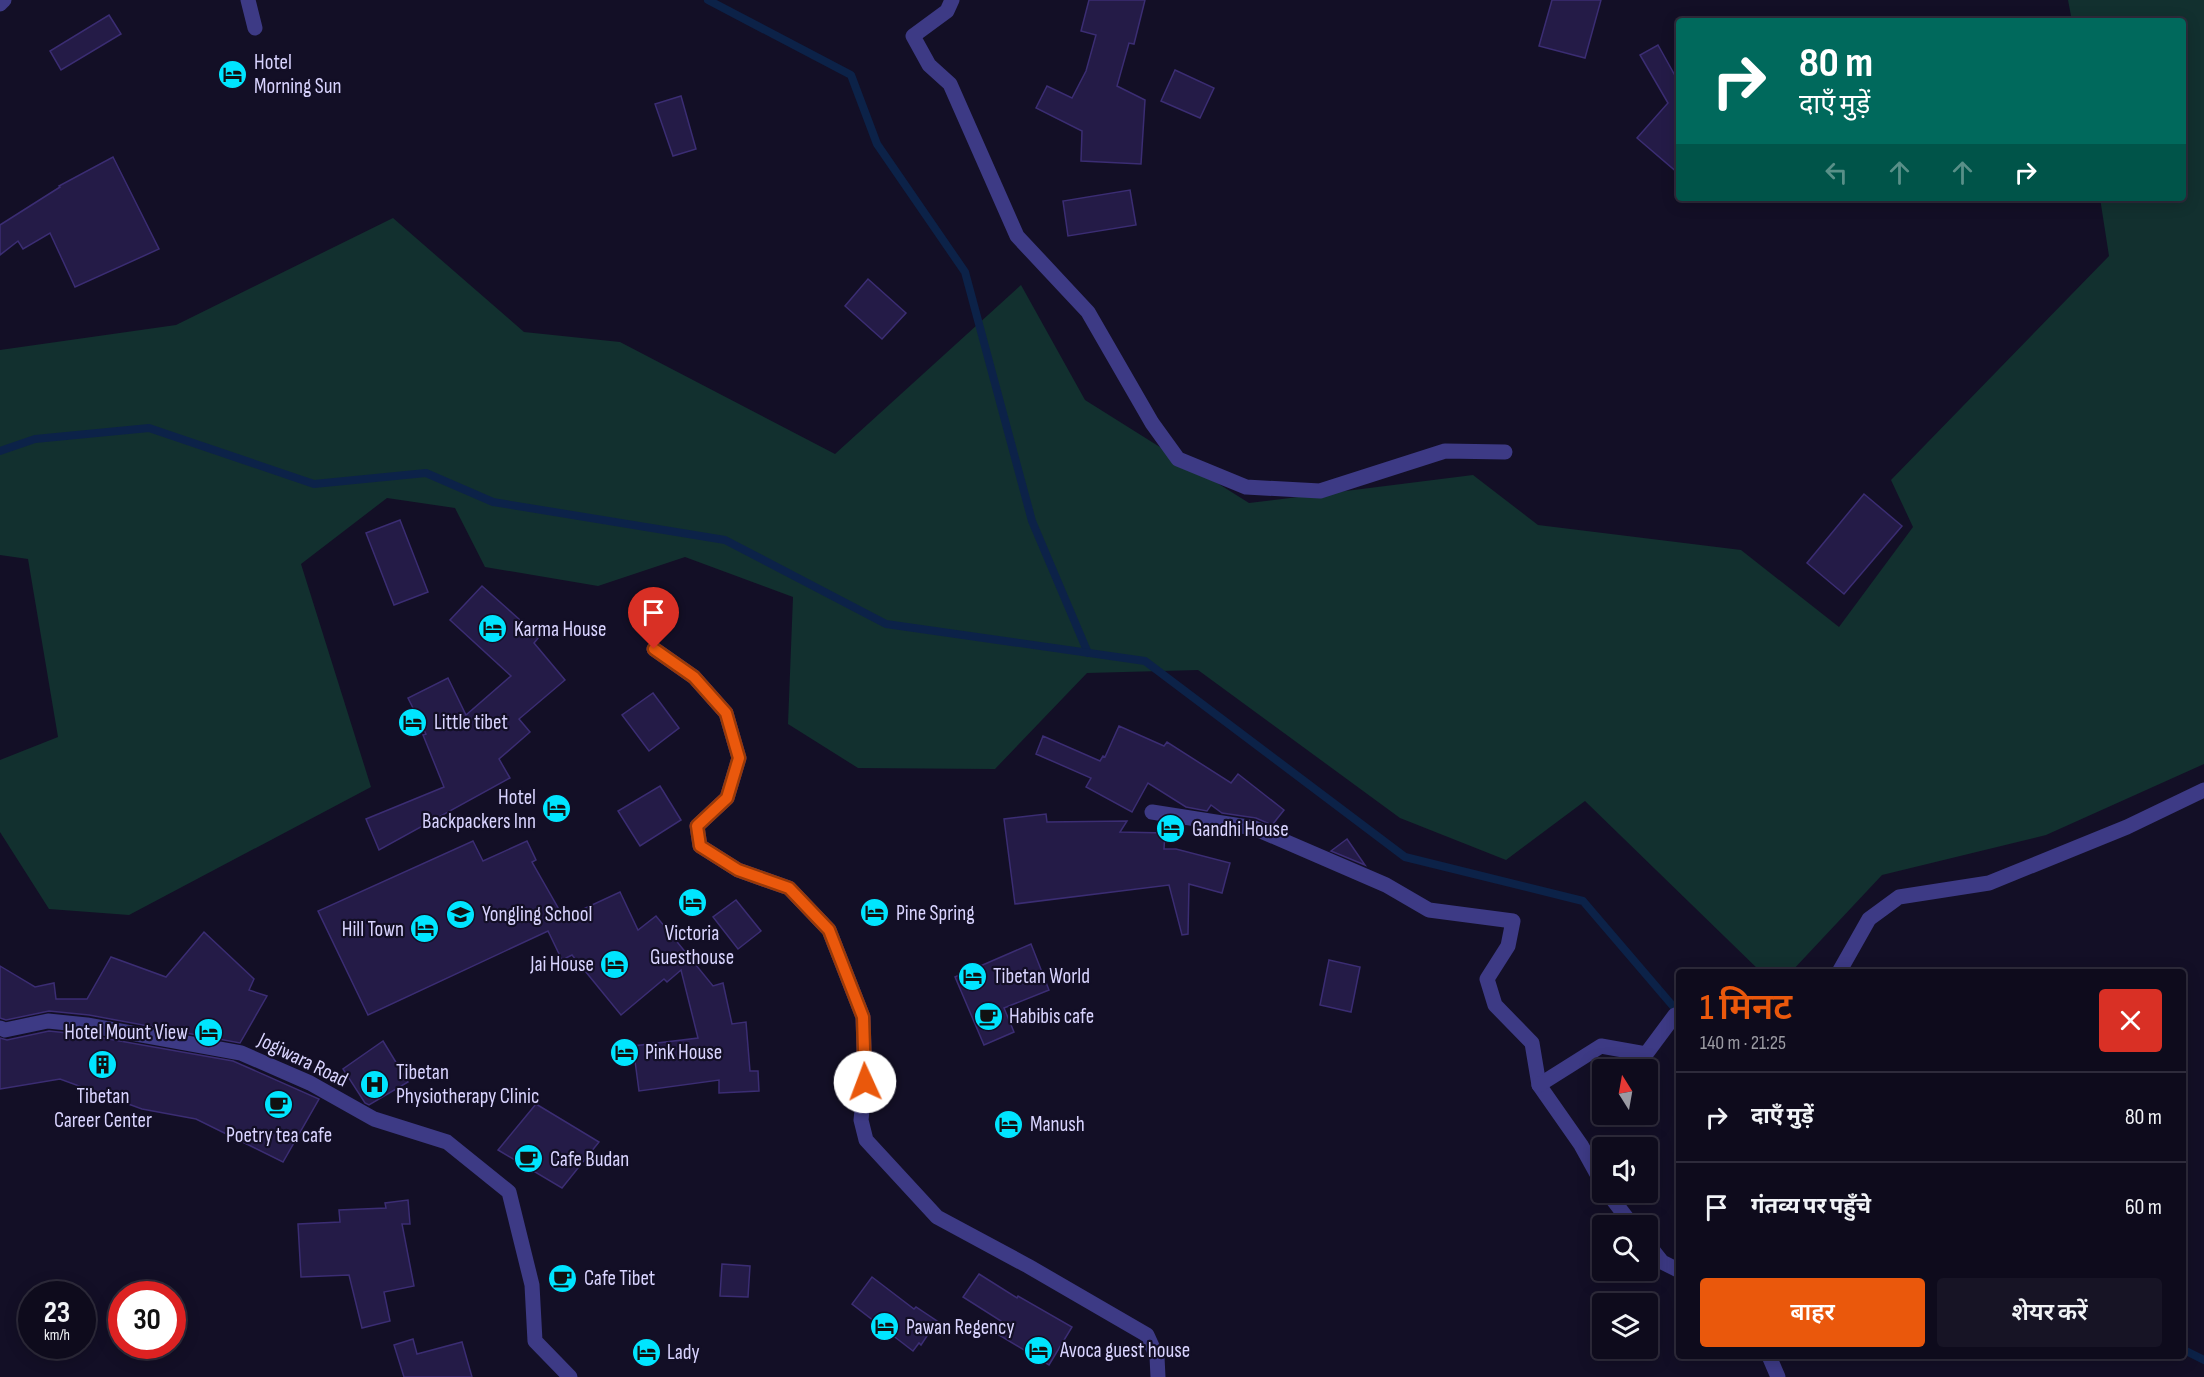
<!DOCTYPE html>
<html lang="hi">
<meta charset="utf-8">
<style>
:root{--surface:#0e0b1c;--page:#171425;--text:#f1f3f6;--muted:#9b9ba3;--line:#2e2b3b;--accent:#ea580c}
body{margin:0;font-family:"Sofia Sans Condensed","Noto Sans Devanagari",sans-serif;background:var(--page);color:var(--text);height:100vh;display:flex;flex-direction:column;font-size:22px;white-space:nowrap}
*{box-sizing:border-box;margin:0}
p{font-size:20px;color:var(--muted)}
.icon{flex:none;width:33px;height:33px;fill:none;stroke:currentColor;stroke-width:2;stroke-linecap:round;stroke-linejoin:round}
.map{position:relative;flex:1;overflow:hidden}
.details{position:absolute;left:1676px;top:969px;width:510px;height:390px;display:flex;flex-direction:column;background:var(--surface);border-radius:6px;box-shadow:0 3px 15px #0003,0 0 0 2px var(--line)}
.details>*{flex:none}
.banner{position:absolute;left:1676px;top:18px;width:510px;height:183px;border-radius:6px;box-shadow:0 3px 15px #0003,0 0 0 2px var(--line);background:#00695c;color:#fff;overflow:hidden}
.needle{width:39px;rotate:349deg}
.buttons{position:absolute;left:1592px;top:1059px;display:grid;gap:12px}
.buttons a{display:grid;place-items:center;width:66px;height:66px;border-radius:6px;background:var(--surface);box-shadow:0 3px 15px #0003,0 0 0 2px var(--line);font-size:30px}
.speed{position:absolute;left:18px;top:1281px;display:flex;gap:12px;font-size:30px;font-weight:700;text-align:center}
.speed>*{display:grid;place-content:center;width:78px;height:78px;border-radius:50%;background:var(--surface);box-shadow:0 3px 15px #0003,0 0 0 2px var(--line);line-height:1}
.speed small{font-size:15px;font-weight:400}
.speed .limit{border:9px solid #d22;background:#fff;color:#111}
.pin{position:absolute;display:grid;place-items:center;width:51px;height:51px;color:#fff;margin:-62px -26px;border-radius:50% 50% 50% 0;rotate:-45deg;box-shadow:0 0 6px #0007}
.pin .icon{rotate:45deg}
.me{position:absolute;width:66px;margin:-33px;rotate:358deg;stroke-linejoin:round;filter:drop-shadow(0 0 4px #0008)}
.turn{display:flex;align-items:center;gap:21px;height:126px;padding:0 24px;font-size:27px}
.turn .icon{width:78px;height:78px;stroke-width:2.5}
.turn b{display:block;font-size:42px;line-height:51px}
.lanes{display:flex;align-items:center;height:57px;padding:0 24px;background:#0003;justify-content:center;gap:30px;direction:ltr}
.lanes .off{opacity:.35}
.round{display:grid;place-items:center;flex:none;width:63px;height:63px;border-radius:6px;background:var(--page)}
.head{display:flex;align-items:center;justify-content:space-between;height:102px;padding:0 24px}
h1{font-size:36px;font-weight:600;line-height:45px;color:var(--accent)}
.action{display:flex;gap:12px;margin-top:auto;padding:12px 24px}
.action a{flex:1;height:69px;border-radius:6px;background:var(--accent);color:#fff;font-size:24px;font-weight:600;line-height:69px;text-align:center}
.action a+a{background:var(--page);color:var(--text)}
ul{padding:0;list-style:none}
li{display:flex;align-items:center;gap:18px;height:90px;padding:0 24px;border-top:2px solid var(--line)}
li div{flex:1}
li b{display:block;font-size:22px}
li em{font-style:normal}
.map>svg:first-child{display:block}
</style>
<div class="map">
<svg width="2204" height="1377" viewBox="0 0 2204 1377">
<rect width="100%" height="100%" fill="#130f26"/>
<path fill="#12302f" d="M2068 0H2204V764L2046 835 1882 875 1791 972H1761L1585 801 1506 860 1400 818 1198 670 1087 673 995 769 858 768 788 724 793 597 685 557 598 586 485 567 455 508 387 498 301 564 371 787 129 915 49 909 0 832V760L58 737 28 559 0 555V350L176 325 393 218 524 332 620 342 835 454 1021 285 1085 400 1249 503 1473 475 1538 525 1741 550 1839 627 1913 527 1891 480 2109 256 2100 198H2182V21H2072Z"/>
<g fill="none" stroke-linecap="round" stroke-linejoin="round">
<g stroke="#0c2248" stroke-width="8">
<path d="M708 0 851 75 877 144 965 272 1032 521 1088 653"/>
<path d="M0 451 35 439 149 428 314 484 426 473 493 502 725 540 886 624 1145 661 1405 857 1583 901 1678 1012"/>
<path d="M2182 1349 2204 1360"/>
</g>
</g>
<g fill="#241b47" stroke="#3b2d73" stroke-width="1.5">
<path d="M1089 0H1145L1134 44 1129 43 1117 86 1145 100 1141 164 1081 161 1082 131 1036 108 1047 86 1072 98 1086 71 1096 35 1081 31Z"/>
<path d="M1552 0H1601L1585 58 1539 46Z"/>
<path d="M109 15 121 34 61 70 50 51Z"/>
<path d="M1658 45 1678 81V173L1637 138 1668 103 1640 55Z"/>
<path d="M1175 70 1214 88 1200 118 1161 101Z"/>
<path d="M681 96 696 149 673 156 655 104Z"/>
<path d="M113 157 159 249 75 287 50 233 23 249 18 241 0 255V225L60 187 59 186Z"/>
<path d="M1130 190 1136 225 1068 236 1063 201Z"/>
<path d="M868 279 906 313 882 339 845 306Z"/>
<path d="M1864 494 1902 526 1844 594 1807 563Z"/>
<path d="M400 520 428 592 394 605 366 533Z"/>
<path d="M482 586 539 637 534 643 565 680 519 719 530 732 499 759 510 778 379 850 366 819 444 787 423 735 426 734 408 698 448 678 466 715 511 676 450 620Z"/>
<path d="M653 693 679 728 649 751 622 715Z"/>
<path d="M1119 726 1164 746 1167 742 1231 783 1238 774 1284 810 1272 825 1256 818 1222 813 1211 805 1207 811 1186 807 1148 783 1132 812 1086 787 1091 778 1036 754 1043 736 1100 761 1103 756 1105 757Z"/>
<path d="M660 786 681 820 640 846 618 811Z"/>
<path d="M1046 814 1047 822 1127 821 1120 832 1165 833 1164 849H1176L1230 863 1222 893 1189 884 1188 934 1182 935 1169 885 1015 904 1004 819Z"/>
<path d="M1347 839 1365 865 1331 851Z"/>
<path d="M473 841 483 861 527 841 536 860 532 862 564 918 620 892 638 930 656 916 713 986 723 983 732 1024 746 1022 750 1071H758L759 1091 719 1093V1080L639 1091 633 1046 698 1038 681 970 667 982 664 979 621 1015 572 955 562 960 548 931 368 1015 318 911Z"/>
<path d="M736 900 761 931 738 949 713 917Z"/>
<path d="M204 932 254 979 249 990 267 996 240 1043 89 1015 49 1011 6 1020 0 1018V966L35 987 54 983 56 999H87L111 957 166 977Z"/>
<path d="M1031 944 1049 990 1004 1008 1014 1032 984 1045 955 977Z"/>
<path d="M1329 960 1360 967 1351 1012 1320 1005Z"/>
<path d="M49 1031 86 1035 233 1061 319 1099 283 1162 196 1119 142 1109 60 1079 0 1089V1038L7 1040Z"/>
<path d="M383 1041 408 1082 369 1105 365 1103 343 1069Z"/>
<path d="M536 1104 599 1142 562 1188 498 1150Z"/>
<path d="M408 1200 410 1224H402L414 1286 384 1292 390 1321 362 1328 349 1275 301 1277 298 1224 340 1222 339 1210 386 1208 385 1203Z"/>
<path d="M722 1264 750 1266 748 1297 720 1296Z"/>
<path d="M979 1274 1017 1298 1018 1296 1072 1327 1049 1365 994 1332 1001 1321 963 1297Z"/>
<path d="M872 1277 914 1309 916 1307 937 1321 921 1345 919 1343 913 1351 852 1304Z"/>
<path d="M413 1339 417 1354 462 1342 472 1377H404L394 1345Z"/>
</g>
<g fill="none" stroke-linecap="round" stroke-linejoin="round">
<g stroke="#3d3a85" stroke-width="15">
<path d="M248 0 255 28"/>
<path d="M952 0 947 11 913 36 929 65 950 84 1017 236 1088 312 1152 423 1178 459 1246 487 1320 491 1445 451 1505 452"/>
<path d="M654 649 694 677 726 713 739 758 727 798 697 826 700 846 738 870 789 888 829 930 863 1017 865 1082 861 1120 866 1140 937 1217 1028 1266 1147 1335 1157 1357 1158 1377"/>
<path d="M1152 812 1254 828 1386 885 1429 910 1513 921 1508 946 1487 979 1495 1005 1532 1043 1539 1085 1581 1145 1602 1183"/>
<path d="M1839 972 1869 919 1899 897 1989 883 2127 827 2204 790"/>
<path d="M1539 1085 1601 1046 1646 1054 1675 1015 1678 1014"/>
<path d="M1607 1192 1633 1226"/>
<path d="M1647 1243 1662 1262 1678 1270"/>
<path d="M1769 1356 1778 1377"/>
</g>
<g stroke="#3d3a85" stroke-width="15">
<path d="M0 4 4 0"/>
<path d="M0 1028 5 1030 48 1021 87 1025 241 1053 310 1083 374 1119 447 1142 509 1192 532 1285 535 1341 570 1377"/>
</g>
</g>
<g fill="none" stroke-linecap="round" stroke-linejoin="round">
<defs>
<path id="route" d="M654 649 694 677 726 713 739 758 727 798 697 826 700 846 738 870 789 888 829 930 863 1017 865 1082"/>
</defs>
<use href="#route" stroke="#983908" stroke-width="15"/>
<use href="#route" stroke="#ea580c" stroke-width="10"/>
</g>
<defs>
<symbol id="hotel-disc" viewBox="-11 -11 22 22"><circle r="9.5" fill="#00e5ff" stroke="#130f26"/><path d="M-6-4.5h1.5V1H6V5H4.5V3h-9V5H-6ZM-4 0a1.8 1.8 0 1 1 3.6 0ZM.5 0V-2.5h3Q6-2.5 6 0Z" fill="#111"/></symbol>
<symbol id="school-disc" viewBox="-11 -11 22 22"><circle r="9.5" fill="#00e5ff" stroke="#130f26"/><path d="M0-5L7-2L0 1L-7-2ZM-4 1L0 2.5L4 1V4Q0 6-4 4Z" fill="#111"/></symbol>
<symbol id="cafe-disc" viewBox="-11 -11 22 22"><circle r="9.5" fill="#00e5ff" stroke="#130f26"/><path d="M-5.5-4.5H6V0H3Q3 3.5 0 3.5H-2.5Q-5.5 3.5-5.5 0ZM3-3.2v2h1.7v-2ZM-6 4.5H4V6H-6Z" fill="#111"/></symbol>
<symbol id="building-disc" viewBox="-11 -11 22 22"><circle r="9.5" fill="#00e5ff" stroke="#130f26"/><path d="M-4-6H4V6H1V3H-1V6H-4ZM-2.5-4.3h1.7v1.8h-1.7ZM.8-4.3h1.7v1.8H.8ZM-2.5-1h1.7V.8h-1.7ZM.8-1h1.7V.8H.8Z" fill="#111"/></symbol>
<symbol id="hospital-disc" viewBox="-11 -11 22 22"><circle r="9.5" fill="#00e5ff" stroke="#130f26"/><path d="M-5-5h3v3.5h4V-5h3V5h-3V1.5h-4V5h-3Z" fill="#111"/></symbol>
</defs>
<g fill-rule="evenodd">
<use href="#hotel-disc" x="216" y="58" width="33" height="33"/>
<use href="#hotel-disc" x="476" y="612" width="33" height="33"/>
<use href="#hotel-disc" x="396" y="706" width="33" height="33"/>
<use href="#hotel-disc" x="540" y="792" width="33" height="33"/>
<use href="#hotel-disc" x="1154" y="812" width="33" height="33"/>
<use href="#hotel-disc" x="676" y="886" width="33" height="33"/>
<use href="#hotel-disc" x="858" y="896" width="33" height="33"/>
<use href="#school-disc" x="444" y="898" width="33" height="33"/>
<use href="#hotel-disc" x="408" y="912" width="33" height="33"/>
<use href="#hotel-disc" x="598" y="948" width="33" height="33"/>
<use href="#hotel-disc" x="956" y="960" width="33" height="33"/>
<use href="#cafe-disc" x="972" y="1000" width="33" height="33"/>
<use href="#hotel-disc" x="192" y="1016" width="33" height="33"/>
<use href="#hotel-disc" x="608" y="1036" width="33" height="33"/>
<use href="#building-disc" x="86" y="1048" width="33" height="33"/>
<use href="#hospital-disc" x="358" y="1068" width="33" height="33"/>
<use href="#cafe-disc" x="262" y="1088" width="33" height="33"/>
<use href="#hotel-disc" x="992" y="1108" width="33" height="33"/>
<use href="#cafe-disc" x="512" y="1142" width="33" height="33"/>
<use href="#cafe-disc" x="546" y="1262" width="33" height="33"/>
<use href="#hotel-disc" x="868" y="1310" width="33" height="33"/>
<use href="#hotel-disc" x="1022" y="1334" width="33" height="33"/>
<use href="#hotel-disc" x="630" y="1336" width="33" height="33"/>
</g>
<g text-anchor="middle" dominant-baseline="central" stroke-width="4.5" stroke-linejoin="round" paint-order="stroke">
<g font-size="21" fill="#d9d4ff" stroke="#130f26" text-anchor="start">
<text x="254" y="62">Hotel<tspan x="254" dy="24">Morning Sun</tspan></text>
<text x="514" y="629">Karma House</text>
<text x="434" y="722">Little tibet</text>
<text x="536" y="797" text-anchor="end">Hotel<tspan x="536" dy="24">Backpackers Inn</tspan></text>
<text x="1192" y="829">Gandhi House</text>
<text x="896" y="913">Pine Spring</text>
<text x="482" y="914">Yongling School</text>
<text x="404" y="929" text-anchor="end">Hill Town</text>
<text x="692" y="933" text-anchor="middle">Victoria<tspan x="692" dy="24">Guesthouse</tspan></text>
<text x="594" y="964" text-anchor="end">Jai House</text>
<text x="993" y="976">Tibetan World</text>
<text x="1009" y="1016">Habibis cafe</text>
<text x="188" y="1032" text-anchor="end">Hotel Mount View</text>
<text x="645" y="1052">Pink House</text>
<text x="396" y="1072">Tibetan<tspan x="396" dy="24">Physiotherapy Clinic</tspan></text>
<text x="103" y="1096" text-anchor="middle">Tibetan<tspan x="103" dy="24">Career Center</tspan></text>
<text x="1030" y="1124">Manush</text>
<text x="279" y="1135" text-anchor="middle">Poetry tea cafe</text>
<text x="550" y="1159">Cafe Budan</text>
<text x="584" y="1278">Cafe Tibet</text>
<text x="906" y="1327">Pawan Regency</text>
<text x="1060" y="1350">Avoca guest house</text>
<text x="667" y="1352">Lady</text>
</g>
<g font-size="21" fill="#d9d4ff" stroke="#130f26">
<text transform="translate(303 1060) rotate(26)">Jogiwara Road</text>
</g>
</g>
</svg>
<div class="buttons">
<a><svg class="needle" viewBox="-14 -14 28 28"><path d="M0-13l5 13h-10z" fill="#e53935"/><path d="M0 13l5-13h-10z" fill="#9b9ba3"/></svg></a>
<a><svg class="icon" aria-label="sound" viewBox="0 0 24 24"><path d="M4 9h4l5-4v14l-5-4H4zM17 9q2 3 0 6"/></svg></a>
<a><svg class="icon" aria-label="search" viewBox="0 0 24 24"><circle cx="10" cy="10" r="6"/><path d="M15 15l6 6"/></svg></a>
<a><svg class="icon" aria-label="layers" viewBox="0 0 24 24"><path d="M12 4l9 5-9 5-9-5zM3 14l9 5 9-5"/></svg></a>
</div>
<div class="speed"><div>23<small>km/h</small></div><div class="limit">30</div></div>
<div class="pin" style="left:654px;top:649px;background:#d93025"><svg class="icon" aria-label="arrive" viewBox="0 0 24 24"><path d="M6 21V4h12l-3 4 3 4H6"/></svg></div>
<svg class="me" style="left:865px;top:1082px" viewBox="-20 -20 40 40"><circle r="19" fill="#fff"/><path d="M0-13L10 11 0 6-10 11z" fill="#ea580c"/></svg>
<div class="banner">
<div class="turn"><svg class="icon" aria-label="right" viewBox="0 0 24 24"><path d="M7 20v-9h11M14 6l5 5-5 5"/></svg><div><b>80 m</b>दाएँ मुड़ें</div></div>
<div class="lanes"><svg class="icon off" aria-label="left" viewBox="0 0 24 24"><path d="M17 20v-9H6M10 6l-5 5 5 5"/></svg><svg class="icon off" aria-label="ahead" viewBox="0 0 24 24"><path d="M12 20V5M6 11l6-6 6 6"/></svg><svg class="icon off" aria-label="ahead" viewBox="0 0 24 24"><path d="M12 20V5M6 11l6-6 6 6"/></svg><svg class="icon" aria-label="right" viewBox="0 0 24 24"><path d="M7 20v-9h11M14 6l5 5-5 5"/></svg></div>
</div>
<section class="details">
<div class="head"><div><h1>1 मिनट</h1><p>140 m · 21:25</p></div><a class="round" style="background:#d93025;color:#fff"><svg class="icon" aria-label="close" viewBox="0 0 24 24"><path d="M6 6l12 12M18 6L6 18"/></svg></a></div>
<ul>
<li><svg class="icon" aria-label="right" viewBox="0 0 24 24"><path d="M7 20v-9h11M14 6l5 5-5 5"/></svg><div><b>दाएँ मुड़ें</b></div><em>80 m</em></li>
<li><svg class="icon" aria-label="arrive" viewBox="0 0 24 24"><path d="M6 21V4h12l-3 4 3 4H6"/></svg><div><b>गंतव्य पर पहुँचे</b></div><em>60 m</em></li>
</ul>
<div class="action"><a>बाहर</a><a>शेयर करें</a></div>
</section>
</div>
